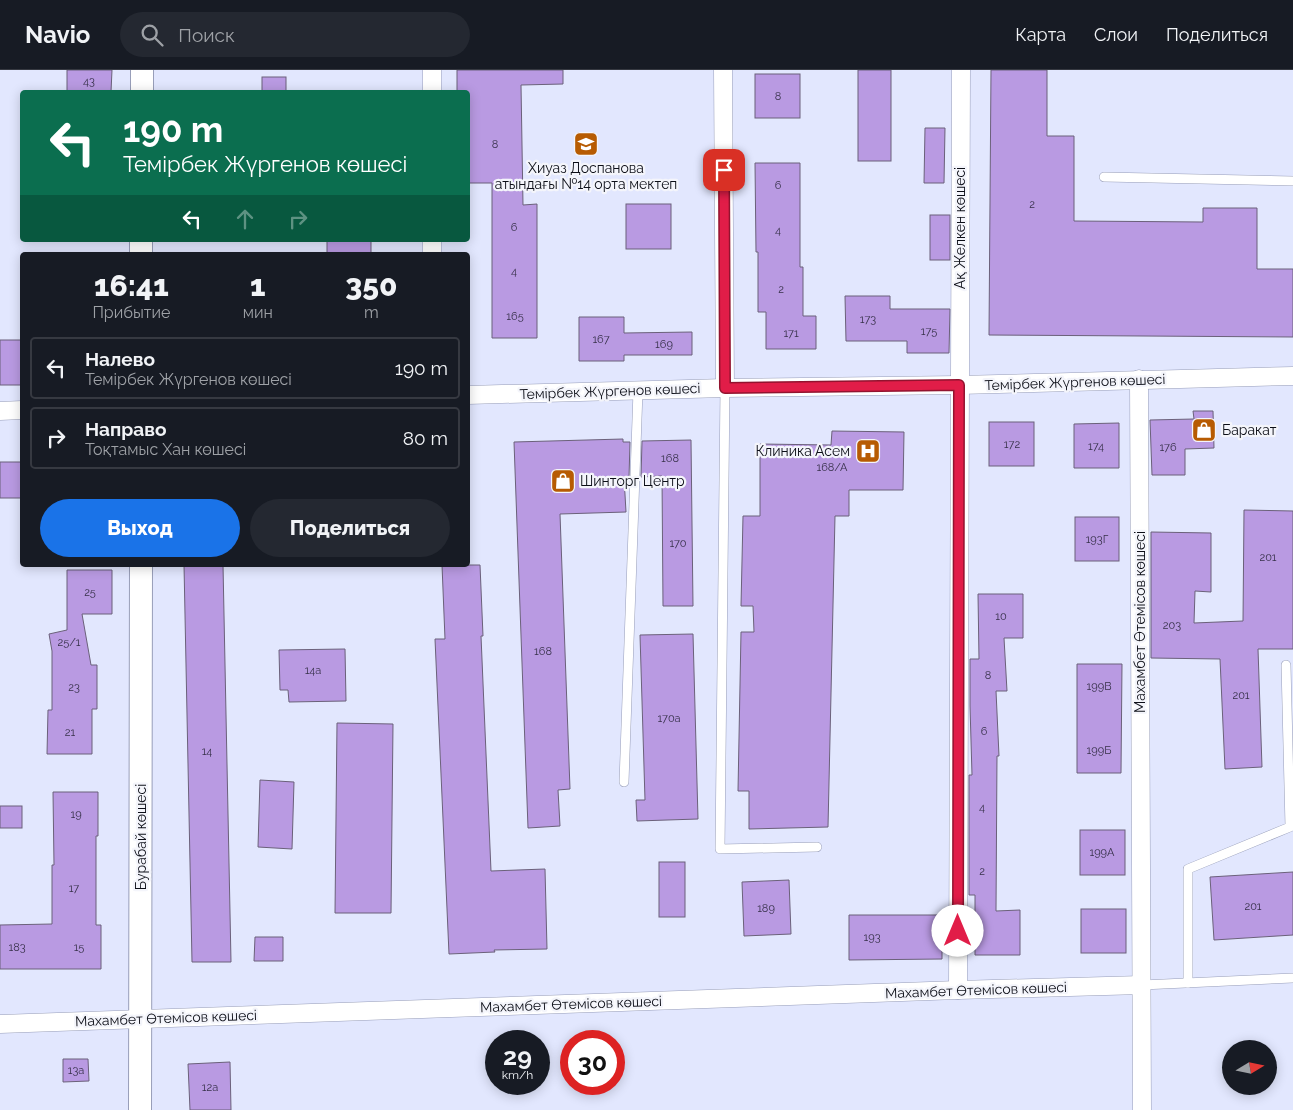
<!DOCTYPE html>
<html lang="ru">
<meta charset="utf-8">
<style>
:root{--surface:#171b24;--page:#242831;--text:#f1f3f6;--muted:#9ea1a6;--line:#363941;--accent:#1a73e8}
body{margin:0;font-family:Raleway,sans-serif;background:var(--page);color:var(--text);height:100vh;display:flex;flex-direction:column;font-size:19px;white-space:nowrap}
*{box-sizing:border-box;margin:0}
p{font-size:16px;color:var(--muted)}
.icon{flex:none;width:28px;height:28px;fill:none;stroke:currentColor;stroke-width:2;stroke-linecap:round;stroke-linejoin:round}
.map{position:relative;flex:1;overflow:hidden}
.details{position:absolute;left:20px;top:182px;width:450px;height:315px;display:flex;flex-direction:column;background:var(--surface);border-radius:5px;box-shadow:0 2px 12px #0003}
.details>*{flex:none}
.hud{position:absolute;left:20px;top:20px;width:450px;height:152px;border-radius:5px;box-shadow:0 2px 12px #0003;background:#0b6e4f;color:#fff;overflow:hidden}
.needle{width:32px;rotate:80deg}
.tools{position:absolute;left:1222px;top:970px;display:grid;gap:10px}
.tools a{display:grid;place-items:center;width:55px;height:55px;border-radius:50%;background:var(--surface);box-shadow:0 2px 12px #0003;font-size:25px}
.speed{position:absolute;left:485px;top:960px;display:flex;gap:10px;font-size:25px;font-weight:700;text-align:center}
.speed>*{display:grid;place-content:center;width:65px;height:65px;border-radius:50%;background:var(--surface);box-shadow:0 2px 12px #0003;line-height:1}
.speed small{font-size:12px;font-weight:400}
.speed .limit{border:8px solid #d22;background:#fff;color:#111}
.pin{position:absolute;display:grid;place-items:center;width:42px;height:42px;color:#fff;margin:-21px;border-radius:10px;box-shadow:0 2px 8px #0006}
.me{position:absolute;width:55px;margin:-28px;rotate:0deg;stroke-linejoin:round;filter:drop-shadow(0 0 4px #0008)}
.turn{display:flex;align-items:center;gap:18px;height:105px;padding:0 20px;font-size:22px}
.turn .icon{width:65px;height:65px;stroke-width:2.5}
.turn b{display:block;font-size:35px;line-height:42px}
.lanes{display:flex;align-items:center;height:48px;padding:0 20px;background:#0003;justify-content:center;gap:25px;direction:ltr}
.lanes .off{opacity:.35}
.eta{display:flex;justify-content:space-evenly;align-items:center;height:85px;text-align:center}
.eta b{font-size:30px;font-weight:800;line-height:35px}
.action{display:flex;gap:10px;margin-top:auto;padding:10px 20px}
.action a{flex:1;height:58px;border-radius:30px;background:var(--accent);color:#fff;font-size:20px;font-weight:800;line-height:58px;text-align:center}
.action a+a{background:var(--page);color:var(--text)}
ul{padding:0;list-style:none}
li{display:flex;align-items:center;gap:15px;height:62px;margin:0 10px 8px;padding:0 10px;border:2px solid var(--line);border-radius:5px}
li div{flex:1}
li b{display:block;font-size:19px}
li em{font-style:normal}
header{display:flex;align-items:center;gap:30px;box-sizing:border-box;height:70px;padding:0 25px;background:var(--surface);border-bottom:1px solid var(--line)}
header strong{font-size:24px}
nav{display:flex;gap:28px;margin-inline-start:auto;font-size:18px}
.search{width:350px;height:45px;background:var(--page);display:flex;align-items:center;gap:12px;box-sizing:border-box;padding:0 18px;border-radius:28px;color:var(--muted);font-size:19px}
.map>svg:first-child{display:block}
</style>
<header>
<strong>Navio</strong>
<div class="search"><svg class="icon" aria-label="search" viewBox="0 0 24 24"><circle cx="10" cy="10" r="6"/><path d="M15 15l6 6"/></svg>Поиск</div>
<nav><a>Карта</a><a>Слои</a><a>Поделиться</a></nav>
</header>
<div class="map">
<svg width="1293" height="1040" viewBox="0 0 1293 1040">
<rect width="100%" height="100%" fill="#e2e7fe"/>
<g fill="#b99ae2" stroke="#6b617a">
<path d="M67 0H112L111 22H67Z"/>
<path d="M457 0H563V14L521 15 523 135 537 134V268H492V113H468V22H457Z"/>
<rect x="858" y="0" width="33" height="91"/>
<path d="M991 0H1047V66H1074V151L1203 152V138H1257V199H1293V267L989 265Z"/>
<rect x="755" y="4" width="45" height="44"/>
<rect x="262" y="7" width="24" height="15"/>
<path d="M925 58H945L944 113H924Z"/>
<path d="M755 93H800V197H803V246H816V279H766V242H758V182H756Z"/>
<rect x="626" y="134" width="45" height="45"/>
<rect x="930" y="145" width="20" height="45"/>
<rect x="327" y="170" width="44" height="15"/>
<path d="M845 226H890V239H950L949 283H907V271H846Z"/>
<path d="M579 247H624V263L692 262V285H624V291H579Z"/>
<rect x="0" y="270" width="21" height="45"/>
<path d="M1193 341H1213L1214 378 1185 379V405H1152L1150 350 1194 349Z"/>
<rect x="989" y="352" width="45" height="44"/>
<path d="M1119 353V398H1074V354Z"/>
<path d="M832 361 904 362 903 420H849V446H835L828 757 749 759V721H738L741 562H754L753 536H741L743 446H760V374L831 375Z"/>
<path d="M623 369V372H630L629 407H624L626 442 560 444 570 719 558 720 560 756 528 758 514 372Z"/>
<path d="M691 370 693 536H663L662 406 641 407 642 371Z"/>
<rect x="0" y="392" width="22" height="36"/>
<path d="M1244 440 1293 441V579H1258L1262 697 1225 699 1220 589 1151 588V462L1211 463V522L1195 521 1194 553 1243 551Z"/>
<rect x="1075" y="447" width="44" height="44"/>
<path d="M184 495H223L231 892H192Z"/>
<path d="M442 495H480L483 566H481L491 801 545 799 547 879 494 880 495 882 449 884 435 569H445Z"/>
<path d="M67 500H112V544H82L91 595H97V639H92V684H47L48 640H52V581L49 564 67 560Z"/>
<path d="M978 524H1023V568H1004L1007 621H996L999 686H997L996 841 1020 840V885H975V825H969V705H972L970 636V589H979Z"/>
<path d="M693 564 698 749 637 751 636 730H645L640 565Z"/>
<path d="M345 579 346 631 289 632 288 620H280L279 580Z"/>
<path d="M1077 594H1122L1121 703H1077Z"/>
<path d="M337 653 393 654 391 843H335Z"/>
<path d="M260 710 294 712 292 779 258 777Z"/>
<path d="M53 722H98V766H96V855H101V899H0V855L52 854V795H54Z"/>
<rect x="0" y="736" width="22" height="22"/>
<rect x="1080" y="760" width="45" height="45"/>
<rect x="659" y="792" width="26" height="55"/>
<path d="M1293 802V865L1214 870 1210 807Z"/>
<path d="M789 810 791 864 744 866 742 812Z"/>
<rect x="1081" y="839" width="45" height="44"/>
<path d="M849 845H942V889L849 890Z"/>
<path d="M255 867H283V891H254Z"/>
<path d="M63 989H88L89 1011 63 1012Z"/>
<path d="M230 992 231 1040H190L188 994Z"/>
</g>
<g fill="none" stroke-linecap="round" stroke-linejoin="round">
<defs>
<g id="service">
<path d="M1104 107 1293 111"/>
<path d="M725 318 720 779 817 777"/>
<path d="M624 712 638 321"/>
<path d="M1188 913V799L1290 757 1286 595"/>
<path d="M1142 915 1293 908"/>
</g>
<g id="minor">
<path d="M432 0V22"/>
<path d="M723 0 725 318"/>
<path d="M432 170V185"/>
<path d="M1139 309 1142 1040"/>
<path d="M468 325 725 318 959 315 1293 306"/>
<path d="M0 341 22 340"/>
<path d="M958 920 961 0"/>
<path d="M0 954 958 920 1142 915"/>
</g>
<g id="tertiary">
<path d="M142 22V0"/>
<path d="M141 185V170"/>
<path d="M140 1040 141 495"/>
</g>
</defs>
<use href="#service" stroke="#989eb9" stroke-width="10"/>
<use href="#minor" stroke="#989eb9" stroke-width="19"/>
<use href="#tertiary" stroke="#989eb9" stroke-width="24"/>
<use href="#service" stroke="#fff" stroke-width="9"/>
<use href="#minor" stroke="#fff" stroke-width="18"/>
<use href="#tertiary" stroke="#fff" stroke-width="22"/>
</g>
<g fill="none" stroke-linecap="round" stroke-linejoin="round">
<defs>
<path id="route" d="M724 100 725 318 959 315 958 861"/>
</defs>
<use href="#route" stroke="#92132f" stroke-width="12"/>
<use href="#route" stroke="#e11d48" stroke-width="9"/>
</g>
<defs>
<symbol id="school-square" viewBox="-11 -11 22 22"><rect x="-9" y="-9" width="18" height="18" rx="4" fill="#b75b02" stroke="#f4f5fb"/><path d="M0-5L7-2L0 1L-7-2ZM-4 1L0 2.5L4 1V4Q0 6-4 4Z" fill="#fff"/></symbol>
<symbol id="shop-square" viewBox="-11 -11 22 22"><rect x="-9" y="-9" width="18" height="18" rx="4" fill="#b75b02" stroke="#f4f5fb"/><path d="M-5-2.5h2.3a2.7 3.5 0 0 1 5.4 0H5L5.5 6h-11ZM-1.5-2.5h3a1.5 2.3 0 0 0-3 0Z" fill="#fff"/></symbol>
<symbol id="hospital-square" viewBox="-11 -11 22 22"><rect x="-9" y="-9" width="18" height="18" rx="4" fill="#b75b02" stroke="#f4f5fb"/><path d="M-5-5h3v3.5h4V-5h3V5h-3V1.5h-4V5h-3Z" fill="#fff"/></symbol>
</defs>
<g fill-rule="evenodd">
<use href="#school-square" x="572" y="60" width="28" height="28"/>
<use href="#shop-square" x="1190" y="346" width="28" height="28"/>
<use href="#hospital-square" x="854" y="367" width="28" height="28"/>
<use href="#shop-square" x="549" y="397" width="28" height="28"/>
</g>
<g text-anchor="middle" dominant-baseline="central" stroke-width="4.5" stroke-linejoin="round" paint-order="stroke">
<g font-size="11" fill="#37314a">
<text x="89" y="11">43</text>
<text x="778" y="26">8</text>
<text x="495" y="74">8</text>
<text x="778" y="115">6</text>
<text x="1032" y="134">2</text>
<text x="514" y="157">6</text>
<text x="778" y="160">4</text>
<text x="514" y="201">4</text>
<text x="781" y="219">2</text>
<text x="515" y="246">165</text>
<text x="868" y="249">173</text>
<text x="929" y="261">175</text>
<text x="791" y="263">171</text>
<text x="601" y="269">167</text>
<text x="664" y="274">169</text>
<text x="1012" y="374">172</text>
<text x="1096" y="376">174</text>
<text x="1168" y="377">176</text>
<text x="670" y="388">168</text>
<text x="832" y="397">168/А</text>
<text x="1097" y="469">193Г</text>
<text x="678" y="473">170</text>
<text x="1268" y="487">201</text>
<text x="90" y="522">25</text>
<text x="1001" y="546">10</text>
<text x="1172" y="555">203</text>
<text x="69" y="572">25/1</text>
<text x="543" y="581">168</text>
<text x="313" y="600">14а</text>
<text x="988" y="605">8</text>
<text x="1099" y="616">199В</text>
<text x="74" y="617">23</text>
<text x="1241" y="625">201</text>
<text x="669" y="648">170а</text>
<text x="984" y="661">6</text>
<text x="70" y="662">21</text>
<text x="1099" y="680">199Б</text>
<text x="207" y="681">14</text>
<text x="982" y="737">4</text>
<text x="76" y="744">19</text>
<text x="1102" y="782">199А</text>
<text x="982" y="801">2</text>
<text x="74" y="818">17</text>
<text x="1253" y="836">201</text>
<text x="766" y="838">189</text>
<text x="872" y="867">193</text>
<text x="17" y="877">183</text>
<text x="79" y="877">15</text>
<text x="76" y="1000">13а</text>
<text x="210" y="1017">12а</text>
</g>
<g font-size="14" fill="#0c0e17" stroke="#f4f5fb" text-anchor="start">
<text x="586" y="98" text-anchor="middle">Хиуаз Доспанова<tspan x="586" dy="16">атындағы №14 орта мектеп</tspan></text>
<text x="1222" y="360">Баракат</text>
<text x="850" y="381" text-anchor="end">Клиника Асем</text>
<text x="580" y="411">Шинторг Центр</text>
</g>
<g font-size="14" fill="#0c0e17" stroke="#f4f5fb">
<text transform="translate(960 158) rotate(-90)">Ақ Желкен көшесі</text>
<text transform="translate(1075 312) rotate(-2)">Темірбек Жүргенов көшесі</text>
<text transform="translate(610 321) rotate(-2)">Темірбек Жүргенов көшесі</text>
<text transform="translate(1140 552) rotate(-90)">Махамбет Өтемісов көшесі</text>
<text transform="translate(141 767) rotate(-90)">Бурабай көшесі</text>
<text transform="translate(976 920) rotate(-2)">Махамбет Өтемісов көшесі</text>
<text transform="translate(571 934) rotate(-2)">Махамбет Өтемісов көшесі</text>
<text transform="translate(166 948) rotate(-2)">Махамбет Өтемісов көшесі</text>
</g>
</g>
</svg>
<div class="tools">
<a><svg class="needle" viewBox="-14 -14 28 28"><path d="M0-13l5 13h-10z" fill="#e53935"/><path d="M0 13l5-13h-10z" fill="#9ea1a6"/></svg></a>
</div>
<div class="speed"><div>29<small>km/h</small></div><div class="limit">30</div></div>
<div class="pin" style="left:724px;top:100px;background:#d93025"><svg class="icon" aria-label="arrive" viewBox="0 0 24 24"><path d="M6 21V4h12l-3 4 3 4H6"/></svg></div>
<svg class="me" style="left:958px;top:861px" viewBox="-20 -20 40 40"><circle r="19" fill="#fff"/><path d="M0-13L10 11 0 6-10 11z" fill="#e11d48"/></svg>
<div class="hud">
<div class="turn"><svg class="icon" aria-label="left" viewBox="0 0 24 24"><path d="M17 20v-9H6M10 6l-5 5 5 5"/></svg><div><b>190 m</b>Темірбек Жүргенов көшесі</div></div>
<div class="lanes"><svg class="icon" aria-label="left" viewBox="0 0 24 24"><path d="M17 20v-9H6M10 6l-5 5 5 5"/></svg><svg class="icon off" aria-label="ahead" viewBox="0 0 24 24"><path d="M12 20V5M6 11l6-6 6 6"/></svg><svg class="icon off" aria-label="right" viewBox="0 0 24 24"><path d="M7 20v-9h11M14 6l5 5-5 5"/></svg></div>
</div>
<section class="details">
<div class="eta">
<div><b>16:41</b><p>Прибытие</p></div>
<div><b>1</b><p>мин</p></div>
<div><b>350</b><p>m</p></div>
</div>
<ul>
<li><svg class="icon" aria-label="left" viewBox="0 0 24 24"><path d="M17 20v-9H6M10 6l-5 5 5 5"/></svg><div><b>Налево</b><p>Темірбек Жүргенов көшесі</p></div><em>190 m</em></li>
<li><svg class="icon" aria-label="right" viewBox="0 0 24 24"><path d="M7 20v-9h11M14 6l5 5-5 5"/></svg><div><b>Направо</b><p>Тоқтамыс Хан көшесі</p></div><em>80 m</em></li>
</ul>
<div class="action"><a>Выход</a><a>Поделиться</a></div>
</section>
</div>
